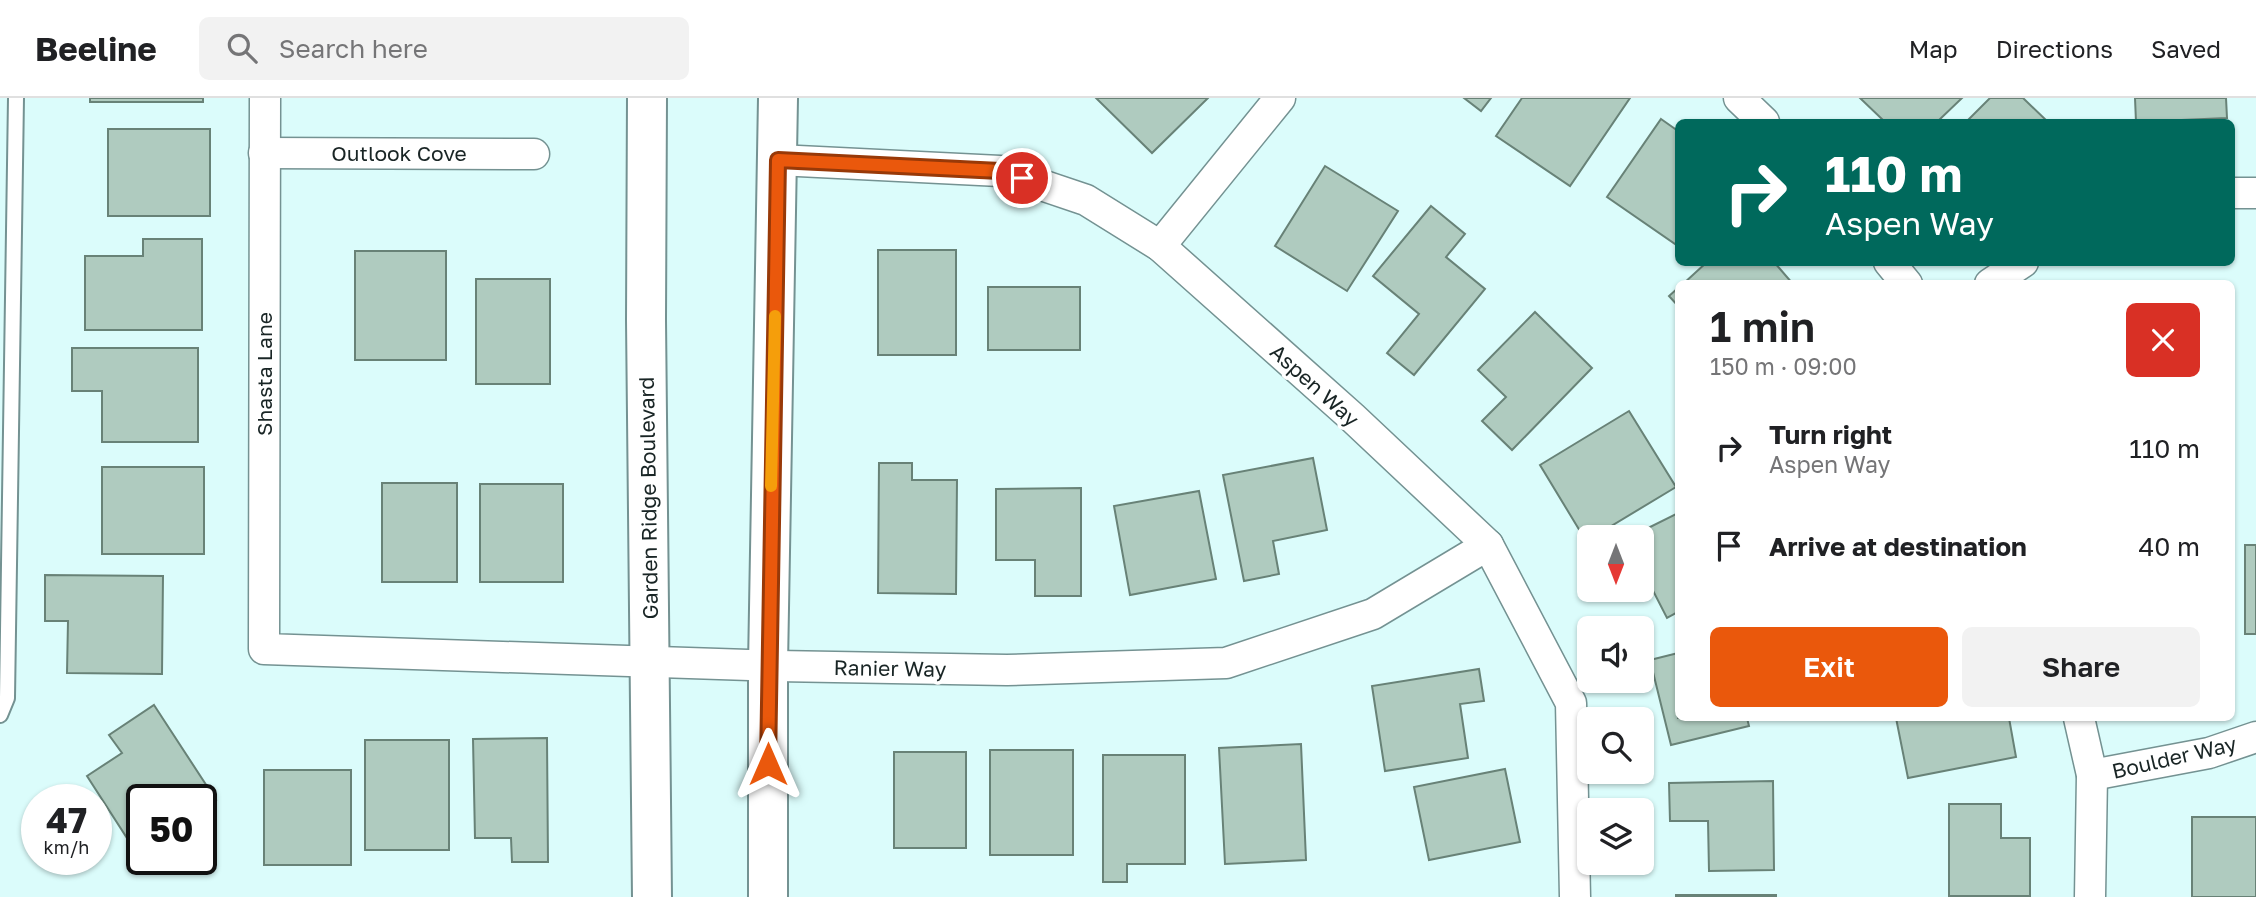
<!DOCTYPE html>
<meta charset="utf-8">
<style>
:root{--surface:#fff;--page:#f2f2f2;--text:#202124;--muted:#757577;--line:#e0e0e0;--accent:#ea580c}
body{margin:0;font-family:"Golos Text",sans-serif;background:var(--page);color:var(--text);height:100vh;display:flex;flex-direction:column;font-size:26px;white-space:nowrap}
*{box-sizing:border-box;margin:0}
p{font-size:23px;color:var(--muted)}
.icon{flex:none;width:38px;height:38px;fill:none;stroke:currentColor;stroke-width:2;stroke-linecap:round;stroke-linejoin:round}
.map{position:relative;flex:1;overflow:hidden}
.sheet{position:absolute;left:1675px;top:182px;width:560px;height:441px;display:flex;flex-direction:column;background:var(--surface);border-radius:10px;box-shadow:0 2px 5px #0004}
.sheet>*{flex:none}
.hud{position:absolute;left:1675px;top:21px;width:560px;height:147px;border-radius:10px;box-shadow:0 2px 5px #0004;background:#00695c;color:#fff;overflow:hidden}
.needle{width:46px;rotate:180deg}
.controls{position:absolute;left:1577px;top:427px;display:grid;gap:14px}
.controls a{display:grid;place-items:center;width:77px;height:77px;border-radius:10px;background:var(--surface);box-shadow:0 2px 5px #0004;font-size:35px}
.speed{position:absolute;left:21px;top:686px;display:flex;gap:14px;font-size:35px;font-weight:700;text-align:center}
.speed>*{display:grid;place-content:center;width:91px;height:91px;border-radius:50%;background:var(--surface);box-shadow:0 2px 5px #0004;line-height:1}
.speed small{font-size:18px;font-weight:400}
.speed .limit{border:4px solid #111;border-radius:10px;background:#fff;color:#111}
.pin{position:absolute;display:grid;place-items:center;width:60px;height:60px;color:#fff;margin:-30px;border:4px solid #fff;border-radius:50%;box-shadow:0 2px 7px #0007}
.me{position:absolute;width:77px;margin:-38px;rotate:0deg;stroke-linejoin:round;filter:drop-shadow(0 0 5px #0008)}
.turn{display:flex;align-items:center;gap:24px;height:147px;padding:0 35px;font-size:32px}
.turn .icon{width:91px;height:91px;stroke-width:2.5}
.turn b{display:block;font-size:49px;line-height:60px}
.round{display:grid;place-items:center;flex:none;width:74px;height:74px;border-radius:10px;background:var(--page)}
.headline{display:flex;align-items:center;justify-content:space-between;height:119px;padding:0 35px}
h1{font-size:42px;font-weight:600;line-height:52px}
.primary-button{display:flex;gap:14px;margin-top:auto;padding:14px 35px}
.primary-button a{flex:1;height:80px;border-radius:10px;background:var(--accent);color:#fff;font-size:28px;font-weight:600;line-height:80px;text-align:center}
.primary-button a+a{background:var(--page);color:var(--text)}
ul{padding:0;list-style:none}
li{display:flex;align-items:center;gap:21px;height:98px;padding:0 35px}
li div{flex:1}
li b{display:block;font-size:26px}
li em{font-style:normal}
header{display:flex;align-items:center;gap:42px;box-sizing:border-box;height:98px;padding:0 35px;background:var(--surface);border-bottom:2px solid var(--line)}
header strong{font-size:33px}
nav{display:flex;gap:38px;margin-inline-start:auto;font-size:24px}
.search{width:490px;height:63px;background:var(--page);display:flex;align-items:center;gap:18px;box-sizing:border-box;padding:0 24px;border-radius:10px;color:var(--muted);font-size:26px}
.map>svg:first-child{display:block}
</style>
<header>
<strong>Beeline</strong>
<div class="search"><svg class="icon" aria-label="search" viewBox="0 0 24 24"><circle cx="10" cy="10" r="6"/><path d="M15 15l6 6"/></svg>Search here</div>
<nav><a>Map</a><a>Directions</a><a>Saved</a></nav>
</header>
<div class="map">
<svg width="2256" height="799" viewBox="0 0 2256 799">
<rect width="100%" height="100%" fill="#dbfcfb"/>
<g fill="#afcbbf" stroke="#688277" stroke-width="2">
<rect x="90" y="0" width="113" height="4"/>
<path d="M1096 0H1208L1152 55Z"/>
<path d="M1464 0H1491L1481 13Z"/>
<path d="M1522 0H1630L1570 88 1496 38Z"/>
<path d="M1860 0H1962L1937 24H1885Z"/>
<path d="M1990 0H2023L2048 24H1966Z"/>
<path d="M2135 0H2226L2227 20 2136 24Z"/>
<path d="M1661 21 1678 33V148L1607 99Z"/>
<rect x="108" y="31" width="102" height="87"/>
<path d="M1325 68 1398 113 1347 193 1275 148Z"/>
<path d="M1431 108 1465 136 1446 159 1485 191 1414 277 1387 255 1419 216 1373 178Z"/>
<path d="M143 141H202V232H85V158H143Z"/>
<rect x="878" y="152" width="78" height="105"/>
<rect x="355" y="153" width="91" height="109"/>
<path d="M1707 164H1774L1793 186H1683Z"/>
<rect x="476" y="181" width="74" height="105"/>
<rect x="988" y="189" width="92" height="63"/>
<path d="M1678 190V208L1669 198Z"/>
<path d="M1535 214 1592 270 1512 352 1482 323 1506 299 1478 272Z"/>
<path d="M72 250H198V344H102V293H72Z"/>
<path d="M1629 313 1676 389 1593 439H1589L1586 443 1540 367Z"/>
<path d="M1313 360 1327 432 1273 443 1279 476 1244 483 1223 377Z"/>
<path d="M879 365H912V382H957L956 496 878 495Z"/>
<rect x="102" y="369" width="102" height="87"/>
<rect x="382" y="385" width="75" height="99"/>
<rect x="480" y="386" width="83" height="98"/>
<path d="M1081 390V498H1035V462H996V391Z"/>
<path d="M1199 393 1216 481 1130 497 1114 408Z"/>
<path d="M1678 415V514L1667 520 1647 481 1642 484V439H1630Z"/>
<rect x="2245" y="447" width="11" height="89"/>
<path d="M45 477 163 478 162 576 67 575 68 523H45Z"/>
<path d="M1678 555V620H1747L1749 628 1671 647 1650 562Z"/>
<path d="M1479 571 1484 603 1460 606 1468 660 1385 673 1372 588Z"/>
<path d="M154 607 216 702 201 712V702H142V750L136 754 87 678 122 655 109 637Z"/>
<path d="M1896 620H2009L2016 659 1908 680Z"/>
<path d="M547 640 548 764H512L511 740H475L473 641Z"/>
<rect x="365" y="642" width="84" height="110"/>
<path d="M1301 646 1306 762 1225 766 1219 650Z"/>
<rect x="990" y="652" width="83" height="105"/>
<rect x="894" y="654" width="72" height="96"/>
<path d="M1103 657H1185V766H1127V784H1103Z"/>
<path d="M1505 671 1520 744 1429 762 1414 689Z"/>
<rect x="264" y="672" width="87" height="95"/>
<path d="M1773 683 1774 772 1709 773 1708 723H1670L1669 685Z"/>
<path d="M1949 706H2001V740H2030V798H1949Z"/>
<rect x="2192" y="719" width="64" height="80"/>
<rect x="1676" y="797" width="100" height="2"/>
</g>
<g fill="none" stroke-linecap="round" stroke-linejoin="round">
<defs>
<path id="lane" d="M0 617 7 600 16 0"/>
<g id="street">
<path d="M265 0 264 551 777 568 1007 572 1226 565 1373 516 1488 447"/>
<path d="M1739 0 1764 24"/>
<path d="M264 55 534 56"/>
<path d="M778 62 1000 73 1086 102 1160 148 1352 319 1488 447 1571 605 1575 799"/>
<path d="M2231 95H2256"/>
<path d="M1160 148 1280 0"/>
<path d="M1889 164 1907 186"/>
<path d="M1990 186 2023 164"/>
<path d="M2079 620 2092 677 2090 799"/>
<path d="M2092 677 2209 655 2256 639"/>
</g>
<g id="secondary">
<path d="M647 0 646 222 652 799"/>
<path d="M768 799V567L778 0"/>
</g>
</defs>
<use href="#lane" stroke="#749292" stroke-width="18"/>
<use href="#street" stroke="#749292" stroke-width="33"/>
<use href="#secondary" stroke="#749292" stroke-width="42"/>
<use href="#lane" stroke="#fff" stroke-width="14"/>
<use href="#street" stroke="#fff" stroke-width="30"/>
<use href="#secondary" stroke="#fff" stroke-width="38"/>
</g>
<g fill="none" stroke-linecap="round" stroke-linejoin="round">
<defs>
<path id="route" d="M768 666 778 62 1000 73 1022 80"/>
</defs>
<use href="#route" stroke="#983908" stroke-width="18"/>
<use href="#route" stroke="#ea580c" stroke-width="12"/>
<path stroke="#f59e0b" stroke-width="12" d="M771 388 775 218"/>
</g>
<g text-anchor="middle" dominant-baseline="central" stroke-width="7" stroke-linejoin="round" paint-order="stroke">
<g font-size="21" fill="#192525" stroke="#fff">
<text x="399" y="55">Outlook Cove</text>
<text transform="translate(264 276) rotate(-90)">Shasta Lane</text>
<text transform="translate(1315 287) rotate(42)">Aspen Way</text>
<text transform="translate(648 400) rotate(-91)">Garden Ridge Boulevard</text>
<text transform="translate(890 570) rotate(1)">Ranier Way</text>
<text transform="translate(2174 659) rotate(-13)">Boulder Way</text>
</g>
</g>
</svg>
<div class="controls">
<a><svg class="needle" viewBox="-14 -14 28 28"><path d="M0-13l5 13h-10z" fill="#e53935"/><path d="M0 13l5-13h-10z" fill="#757577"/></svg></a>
<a><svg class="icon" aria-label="sound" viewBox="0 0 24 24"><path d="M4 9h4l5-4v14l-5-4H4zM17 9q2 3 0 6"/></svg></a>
<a><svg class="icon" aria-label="search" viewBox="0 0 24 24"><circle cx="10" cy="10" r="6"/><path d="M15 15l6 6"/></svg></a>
<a><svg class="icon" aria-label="layers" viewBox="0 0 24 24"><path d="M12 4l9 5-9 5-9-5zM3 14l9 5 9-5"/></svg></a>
</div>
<div class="speed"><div>47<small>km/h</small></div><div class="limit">50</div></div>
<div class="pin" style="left:1022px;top:80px;background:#d93025"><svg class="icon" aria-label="arrive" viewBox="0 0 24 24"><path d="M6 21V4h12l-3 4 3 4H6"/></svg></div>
<svg class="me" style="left:768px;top:666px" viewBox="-20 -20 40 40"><path d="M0-17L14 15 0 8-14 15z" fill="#ea580c" stroke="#fff" stroke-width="4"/></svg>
<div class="hud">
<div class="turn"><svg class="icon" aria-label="right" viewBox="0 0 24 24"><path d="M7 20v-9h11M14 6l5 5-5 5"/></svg><div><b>110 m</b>Aspen Way</div></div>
</div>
<section class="sheet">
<div class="headline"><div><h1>1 min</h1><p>150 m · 09:00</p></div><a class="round" style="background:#d93025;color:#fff"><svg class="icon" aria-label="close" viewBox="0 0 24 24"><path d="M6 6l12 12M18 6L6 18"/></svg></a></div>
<ul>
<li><svg class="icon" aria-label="right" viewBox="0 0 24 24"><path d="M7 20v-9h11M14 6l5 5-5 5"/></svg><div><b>Turn right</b><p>Aspen Way</p></div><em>110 m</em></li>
<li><svg class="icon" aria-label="arrive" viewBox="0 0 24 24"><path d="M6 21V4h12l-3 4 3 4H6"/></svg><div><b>Arrive at destination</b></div><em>40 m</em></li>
</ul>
<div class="primary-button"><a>Exit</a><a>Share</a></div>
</section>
</div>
